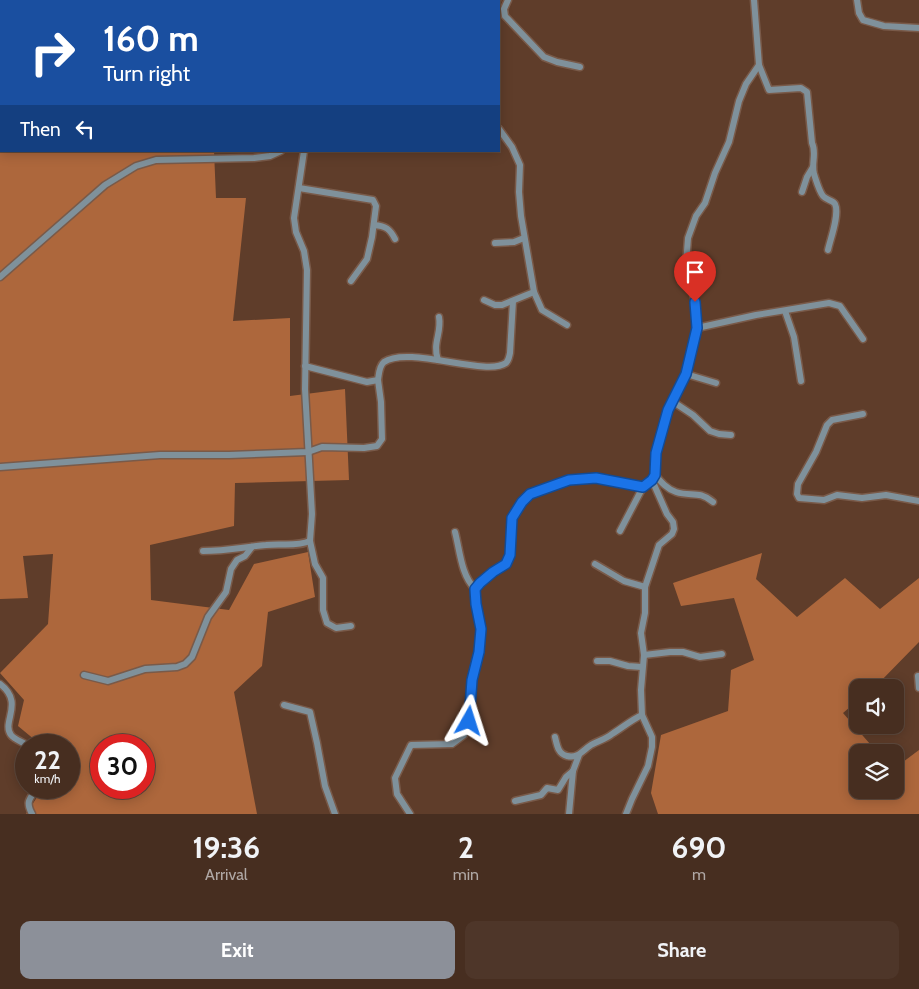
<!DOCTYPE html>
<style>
:root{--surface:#472e20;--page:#4e3629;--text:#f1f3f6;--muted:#b0a8a5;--line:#5f4a3e;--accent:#8c9099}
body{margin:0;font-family:Cabin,sans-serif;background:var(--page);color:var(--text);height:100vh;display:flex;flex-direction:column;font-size:19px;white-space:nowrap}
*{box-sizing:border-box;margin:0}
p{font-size:16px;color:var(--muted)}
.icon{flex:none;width:28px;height:28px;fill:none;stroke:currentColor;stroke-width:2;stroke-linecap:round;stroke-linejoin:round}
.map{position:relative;height:814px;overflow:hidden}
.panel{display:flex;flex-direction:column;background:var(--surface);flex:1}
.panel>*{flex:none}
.hud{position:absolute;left:0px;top:0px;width:500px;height:152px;box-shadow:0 2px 12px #0003,0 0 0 1px var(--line);background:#1a4fa0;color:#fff;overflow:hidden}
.controls{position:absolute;left:849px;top:679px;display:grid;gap:10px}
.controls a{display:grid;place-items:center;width:55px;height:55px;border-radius:10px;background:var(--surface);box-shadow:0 2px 12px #0003,0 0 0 1px var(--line);font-size:25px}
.speed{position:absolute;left:15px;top:734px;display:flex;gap:10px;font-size:25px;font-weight:700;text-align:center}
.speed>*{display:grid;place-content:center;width:65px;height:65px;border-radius:50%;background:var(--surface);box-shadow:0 2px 12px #0003,0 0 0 1px var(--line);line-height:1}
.speed small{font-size:12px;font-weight:400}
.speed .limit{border:8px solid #d22;background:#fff;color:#111}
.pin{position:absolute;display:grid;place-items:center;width:42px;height:42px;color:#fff;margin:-51px -21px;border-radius:50% 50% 50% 0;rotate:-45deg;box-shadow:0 0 5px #0007}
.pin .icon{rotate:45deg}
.me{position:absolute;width:55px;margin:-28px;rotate:6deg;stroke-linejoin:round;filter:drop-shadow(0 0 4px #0008)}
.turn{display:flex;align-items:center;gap:18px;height:105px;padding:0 20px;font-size:22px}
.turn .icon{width:65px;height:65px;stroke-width:2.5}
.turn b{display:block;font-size:35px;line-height:42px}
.then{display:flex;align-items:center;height:48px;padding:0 20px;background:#0003;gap:10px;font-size:19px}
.eta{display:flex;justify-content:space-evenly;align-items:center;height:85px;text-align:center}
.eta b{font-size:30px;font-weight:700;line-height:35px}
.cta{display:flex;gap:10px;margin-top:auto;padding:10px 20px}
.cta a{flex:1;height:58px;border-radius:10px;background:var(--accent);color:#fff;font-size:20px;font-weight:700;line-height:58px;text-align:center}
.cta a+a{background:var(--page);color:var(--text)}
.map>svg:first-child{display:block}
</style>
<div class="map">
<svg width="919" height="814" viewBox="0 0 919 814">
<rect width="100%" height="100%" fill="#5f3d2a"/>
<g fill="#ad673c" fill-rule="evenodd">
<path d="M0 0 97 1H1V151H214L216 198H246L233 321 290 318V396L345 389 349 480 235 483 234 526 150 545 151 600 229 610 254 564 308 552 315 597 268 612 262 666 234 692 257 814H26L43 788H69V745H41L18 726 24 700 0 673 48 624 53 554 23 556 28 598 0 599ZM101 745H144V788H101Z"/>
<path d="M762 553 756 579 797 617 845 578 880 609 919 578V642L875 687 858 688 857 701 843 713 877 752H858V790H895V768L919 750V814H658L651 793 661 735 728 711 731 670 754 660 734 598 681 606 673 583Z"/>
</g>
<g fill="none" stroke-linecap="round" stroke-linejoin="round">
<defs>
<g id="minor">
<path d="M508 0 504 9 505 16 544 57 557 62 580 67"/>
<path d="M857 0 859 13 863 20 884 26 919 28"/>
<path d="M304 1V0"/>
<path d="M493 1 497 0"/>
<path d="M759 65 769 90 801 88 807 92 812 143C817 153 811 163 814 174 816 180 819 191 823 196 826 200 833 200 835 204 840 214 830 240 828 250"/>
<path d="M499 129 512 147 520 165 519 192 521 216 534 292 542 310 567 325"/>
<path d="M304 151 294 218 296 232 304 251 307 270 305 389 312 514 310 541 315 564 323 578V610L327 623 336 628 351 626"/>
<path d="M299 188 373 200 376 206 372 237 367 259 351 281"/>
<path d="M802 192 807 177 813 167"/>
<path d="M374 225C386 226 390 229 395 239"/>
<path d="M495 243 514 242 524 238"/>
<path d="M0 277 105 185 136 166 156 160 254 158 270 156 281 151"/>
<path d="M484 300 495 305H502L534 292"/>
<path d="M785 311 794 337 801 381"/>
<path d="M697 328 756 315 829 303 840 306 863 339"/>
<path d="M438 360C432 343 442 333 439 317"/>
<path d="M305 366 367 382 378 380C379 374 379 366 384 362 408 345 486 377 506 363 509 360 509 357 510 353L513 301"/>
<path d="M686 374 716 383"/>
<path d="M672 401 693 415 710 431 719 434 731 435"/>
<path d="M863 414 832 420 827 425 816 452 798 484 797 494 799 498 824 500 837 495 862 498 886 495 919 501"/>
<path d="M0 467 160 455H229L308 452 322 447 364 448 377 446 382 439 381 402 378 380"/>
<path d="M655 475C661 482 667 489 676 492 691 497 699 490 713 502"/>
<path d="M620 531 643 487"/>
<path d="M455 532C460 551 461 575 475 589"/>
<path d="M203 551C225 551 245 547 266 545 281 543 296 547 310 541"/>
<path d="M595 564 624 581 645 587"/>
<path d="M644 655 670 652H683L700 657 722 654"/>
<path d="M597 661H610L628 666 642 667"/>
<path d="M84 675 108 681 145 669 177 667 185 664 192 657 208 617 226 592 231 569 237 560 245 556 252 547"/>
<path d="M918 676 919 688"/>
<path d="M0 684C25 703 1 722 11 735 14 739 22 742 27 745"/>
<path d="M284 705 310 712 317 743 325 786 335 814"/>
<path d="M555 737C557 745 558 754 567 756 578 759 583 750 591 745 598 741 606 739 612 734 622 728 631 720 642 715"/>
<path d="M515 801 541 795 547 788 558 790 566 777 573 771 579 755"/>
<path d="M32 814C25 801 30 799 37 788"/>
<path d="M410 814 397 794 395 778 411 745 452 744 464 735 469 721 472 680 479 651 481 629 476 604 475 589 493 572 506 564 510 555 512 518 522 502 530 494 569 481 596 478 643 487 652 480 655 475 656 453 668 410 686 374 697 328 695 302 686 265 688 238 696 216 705 203 715 173 729 142 739 101 746 84 759 65 754 0"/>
<path d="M569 814 573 771"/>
<path d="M626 814 632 799 648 766 652 747V737L642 715 641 690 644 655 641 633 645 613V587L659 545 672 534 674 529 673 522 667 514 652 480"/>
</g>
</defs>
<use href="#minor" stroke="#795a49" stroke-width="9"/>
<use href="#minor" stroke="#7f919b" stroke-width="6"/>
</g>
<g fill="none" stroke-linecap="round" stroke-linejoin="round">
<defs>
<path id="route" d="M469 721 472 680 479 652 481 629 476 604 475 589 480 583 493 572 506 564 510 555 512 518 522 502 530 494 569 480 596 478 643 487 652 480 655 475 656 453 668 410 686 374 697 328 695 302"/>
</defs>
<use href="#route" stroke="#114b97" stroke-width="12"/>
<use href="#route" stroke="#1a73e8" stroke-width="9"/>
</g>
</svg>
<div class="controls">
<a><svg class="icon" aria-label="sound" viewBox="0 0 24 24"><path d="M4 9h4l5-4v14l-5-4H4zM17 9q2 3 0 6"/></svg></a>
<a><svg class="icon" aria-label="layers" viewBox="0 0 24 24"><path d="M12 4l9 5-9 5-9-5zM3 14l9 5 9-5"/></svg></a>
</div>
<div class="speed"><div>22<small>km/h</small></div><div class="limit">30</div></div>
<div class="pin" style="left:695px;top:302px;background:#d93025"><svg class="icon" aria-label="arrive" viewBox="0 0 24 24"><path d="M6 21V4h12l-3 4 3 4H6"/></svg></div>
<svg class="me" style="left:469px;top:721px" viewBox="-20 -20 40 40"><path d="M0-17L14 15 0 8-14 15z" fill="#1a73e8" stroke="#fff" stroke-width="4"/></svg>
<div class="hud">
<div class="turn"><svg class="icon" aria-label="right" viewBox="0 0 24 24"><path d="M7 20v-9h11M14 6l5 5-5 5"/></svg><div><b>160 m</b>Turn right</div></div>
<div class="then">Then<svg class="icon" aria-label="left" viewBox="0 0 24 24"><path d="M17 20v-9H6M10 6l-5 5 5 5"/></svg></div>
</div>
</div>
<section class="panel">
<div class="eta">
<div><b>19:36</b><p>Arrival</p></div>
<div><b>2</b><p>min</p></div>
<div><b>690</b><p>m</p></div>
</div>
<div class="cta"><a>Exit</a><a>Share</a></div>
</section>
